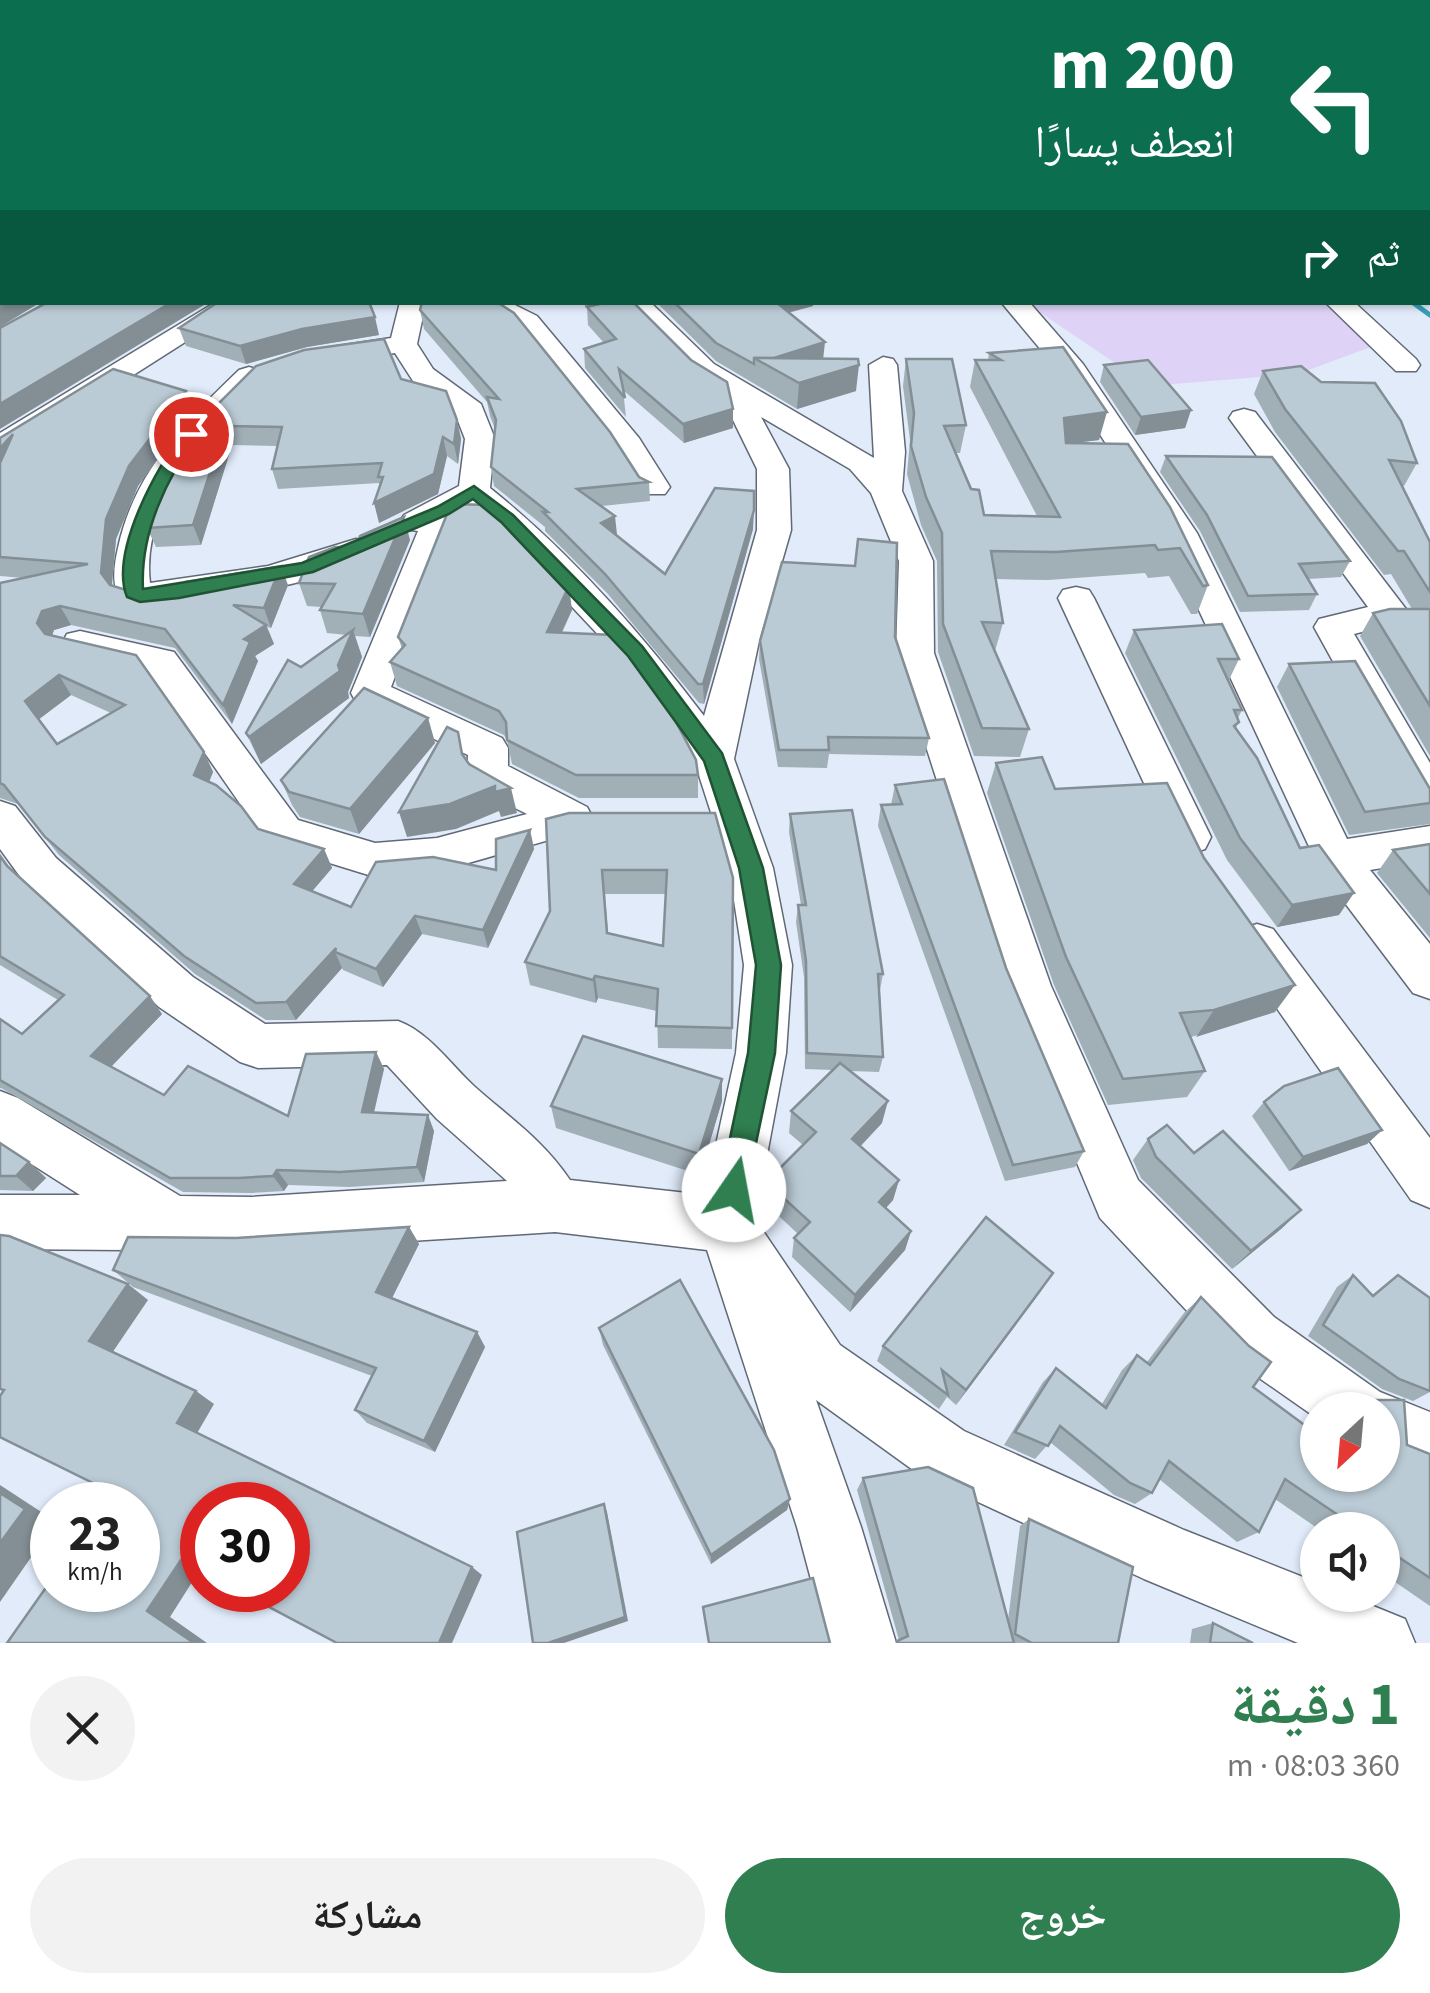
<!DOCTYPE html>
<html lang="ar">
<meta charset="utf-8">
<style>
:root{--surface:#fff;--page:#f2f2f2;--text:#222;--muted:#767676;--accent:#2f7f50}
body{margin:0;font-family:"Source Sans 3","Noto Naskh Arabic",sans-serif;background:var(--page);color:var(--text);direction:rtl;height:100vh;display:flex;flex-direction:column;font-size:38px;white-space:nowrap}
*{box-sizing:border-box;margin:0}
p{font-size:32px;color:var(--muted)}
.icon{flex:none;width:55px;height:55px;fill:none;stroke:currentColor;stroke-width:2;stroke-linecap:round;stroke-linejoin:round}
.map{position:relative;height:1643px;overflow:hidden;direction:ltr}
.details{display:flex;flex-direction:column;background:var(--surface);flex:1}
.details>*{flex:none}
.banner{position:absolute;left:0px;top:0px;width:1430px;height:305px;box-shadow:0 2px 8px #0004;direction:rtl;background:#0b6e4f;color:#fff;overflow:hidden}
.needle{width:65px;rotate:206deg}
.controls{position:absolute;left:1300px;top:1392px;display:grid;gap:20px}
.controls a{display:grid;place-items:center;width:100px;height:100px;border-radius:50%;background:var(--surface);box-shadow:0 2px 8px #0004;font-size:50px}
.speed{position:absolute;left:30px;top:1482px;display:flex;gap:20px;font-size:50px;font-weight:700;text-align:center}
.speed>*{display:grid;place-content:center;width:130px;height:130px;border-radius:50%;background:var(--surface);box-shadow:0 2px 8px #0004;line-height:1}
.speed small{font-size:25px;font-weight:400}
.speed .limit{border:15px solid #d22;background:#fff;color:#111}
.pin{position:absolute;display:grid;place-items:center;width:85px;height:85px;color:#fff;margin:-42px;border:5px solid #fff;border-radius:50%;box-shadow:0 2px 10px #0007}
.me{position:absolute;width:110px;margin:-55px;rotate:12deg;stroke-linejoin:round;filter:drop-shadow(0 0 8px #0008)}
.turn{display:flex;align-items:center;gap:35px;height:210px;padding:0 30px;font-size:45px}
.turn .icon{width:130px;height:130px;stroke-width:2.5}
.turn b{display:block;font-size:70px;line-height:85px}
.then{display:flex;align-items:center;height:95px;padding:0 30px;background:#0003;gap:20px;font-size:38px}
.round{display:grid;place-items:center;flex:none;width:105px;height:105px;border-radius:52px;background:var(--page)}
.headline{display:flex;align-items:center;justify-content:space-between;height:170px;padding:0 30px}
h1{font-size:60px;font-weight:700;line-height:75px;color:var(--accent)}
.button{display:flex;gap:20px;margin-top:auto;padding:20px 30px}
.button a{flex:1;height:115px;border-radius:60px;background:var(--accent);color:#fff;font-size:40px;font-weight:700;line-height:115px;text-align:center}
.button a+a{background:var(--page);color:var(--text)}
.map>svg:first-child{display:block}
</style>
<div class="map">
<svg width="1430" height="1643" viewBox="0 0 1430 1643">
<rect width="100%" height="100%" fill="#e1ebfa"/>
<path fill="#ded3f7" d="M1026 303H1328L1376 345 1298 374 1149 386Z"/>
<g fill="none" stroke-linecap="round" stroke-linejoin="round">
<path stroke="#37a1ba" stroke-width="5" d="M1412 302 1430 315"/>
<defs>
<g id="minor">
<path d="M216 302H248L11 453 0 455V433Z"/>
<path d="M400 302H426L417 344 433 369 481 404 495 439 490 488C571 553 642 634 704 716L757 530V469L731 416V399L694 376 621 302H650L714 364 874 458 869 365 883 357 893 359 897 365 905 452 902 491 933 561 934 653 1051 986 1138 1180 1274 1317 1380 1392 1430 1412V1475L1382 1454V1410H1318V1419L1232 1359 1100 1218 1003 986 896 653 899 561 871 493 850 469 761 417 789 469 791 530 759 641 734 759 773 868 792 965 786 1053 755 1219 840 1345 964 1431 1184 1530 1318 1583V1595H1346L1405 1619 1415 1643H1298L1144 1579 920 1475 816 1400 861 1527 896 1643H828L797 1527 707 1250 555 1232 251 1251 0 1249V1195H80L0 1144V1091L18 1098 180 1196 251 1197 507 1181 437 1119 387 1065 258 1068 240 1062 159 1007 24 882 0 849V801L15 806 56 858 193 977 265 1024 398 1021C430 1033 450 1064 475 1087 510 1118 543 1140 570 1180L705 1195 736 1053 744 965 729 868 695 763 622 660 495 525 472 505 458 512 391 687 502 738 508 748V766L587 807 593 818 587 829 437 872 375 877 268 844 148 671 67 652 62 643 67 634 80 631 174 652 298 820 375 843 437 838 527 814C498 798 465 793 468 755L356 702 351 693 418 531 404 529 399 522 404 515 459 486 465 439 453 408 413 381 395 353 332 363 318 355 332 347 391 338Z"/>
<path d="M474 302H509L537 316 639 438 670 487 665 494H643L615 449 519 328Z"/>
<path d="M1001 302H1029L1083 364 1197 533 1347 839 1430 826V860L1370 870 1430 944V999L1413 993 1320 870 1163 533 1062 375Z"/>
<path d="M1325 302H1354L1416 359 1420 365 1416 371H1396Z"/>
<path d="M249 367 259 370 263 376C250 395 230 410 214 427 176 466 143 528 150 583L268 566 356 539 368 542 373 549C350 583 161 612 121 601 111 586 114 565 118 548 134 472 185 422 239 370Z"/>
<path d="M1244 409 1255 412 1409 613 1404 621 1354 634 1430 763V815L1415 810 1314 627 1319 619 1368 607 1229 418 1233 412Z"/>
<path d="M1076 587 1089 590 1094 598 1211 837 1205 849 1190 854 1175 849 1169 837 1058 598 1063 590Z"/>
<path d="M1257 924 1273 929 1430 1138V1208L1411 1200 1241 957 1234 943 1241 929Z"/>
</g>
</defs>
<use href="#minor" stroke="#606975" stroke-width="3"/>
<use href="#minor" fill="#fff" fill-rule="evenodd"/>
</g>
<g fill="#a1afb7" fill-rule="evenodd">
<path d="M1195 0H1430V104L1428 103V2H1200Z"/>
<path d="M582 302H633L733 409V428L684 443 623 390 626 417 585 368 584 349 604 343 588 325 587 308Z"/>
<path d="M656 302H813V306L788 313 823 359 856 391 797 409 716 361Z"/>
<path d="M420 310 639 477 649 482 650 501 602 506 616 535 665 574 753 529 704 704 699 703 607 593 545 531V527L494 486 491 467 495 429 490 416 487 402 424 329Z"/>
<path d="M179 328 379 335 307 347 246 364 186 346Z"/>
<path d="M1063 347 1099 440 1073 443 1128 444 1208 585 1197 614H1191L1169 576 1148 578 1145 573 1048 580 996 579 1003 623 995 651 1029 729 1020 757 974 756 938 652 937 561 921 525 907 474 910 440 903 386 906 359 966 425 960 453H956L984 515 1037 516 970 387 975 360H988L989 353Z"/>
<path d="M1104 365 1191 410 1185 428 1135 435 1100 382Z"/>
<path d="M1263 371 1417 463 1404 486 1401 485 1430 542V756L1360 636 1373 613 1412 609 1391 574 1384 575 1275 432 1254 394Z"/>
<path d="M401 379 457 420 461 439 458 464 447 456 438 494 379 523V483L278 489 272 469 277 446 232 445 201 545 156 547 147 528 212 410Z"/>
<path d="M193 410 138 486 116 539 112 586 129 591 179 595 288 585 271 628 267 627 274 644 255 656 258 661 232 724 175 648 71 625 54 630 52 636 204 752 213 772 209 782 258 829 324 849 332 868 312 891 351 907 496 870 530 830 534 849 488 948 422 934 383 987 343 970 342 968 296 1020H266L195 974 59 855 18 804 0 798V582L23 578 0 576V438ZM71 695 111 713 57 744 39 719Z"/>
<path d="M1166 456 1350 561 1341 577 1308 579 1317 594 1309 610 1240 612 1200 531 1160 472Z"/>
<path d="M410 540 370 637 355 636 362 657 348 692 349 698 261 764 246 733 301 667 347 635 327 633 320 610 322 607 307 606 299 583 356 547Z"/>
<path d="M572 610 562 633 698 775V798H579L512 764 507 740 504 735 397 686 390 662 402 649 398 637Z"/>
<path d="M1134 630 1239 659 1228 682 1242 710 1238 718 1236 729 1300 848 1339 915 1277 927 1227 860 1125 653Z"/>
<path d="M895 637 929 738 925 756 829 754 827 768 778 767 759 659 760 641Z"/>
<path d="M1289 664 1430 789V824L1349 835 1277 687Z"/>
<path d="M428 718 435 743 359 834 300 817 292 805 281 780Z"/>
<path d="M996 763 1055 789 1275 1012 1191 1037 1205 1071 1187 1097 1108 1105 1054 985 987 793Z"/>
<path d="M895 785 1006 968 1084 1151 1075 1167 1005 1181 878 826 881 805H891Z"/>
<path d="M790 814 883 974 880 990 883 1057 879 1072 851 1071 882 1123 860 1147 899 1180 893 1200 886 1208 911 1231 905 1250 850 1312 792 1257 794 1238 798 1234 765 1203 766 1182 803 1145 789 1133 791 1111 833 1070 805 1069 804 977 796 922 798 905H801L789 832Z"/>
<path d="M546 819 733 878 732 1049 658 1048 657 1011 598 998 596 1003 530 985 525 962 550 911ZM605 894H666L663 946 608 933Z"/>
<path d="M1430 844V938L1377 873 1393 850Z"/>
<path d="M0 854 11 869 162 1014 111 1067 164 1095 288 1116 376 1052 384 1069 374 1113 434 1131 424 1182 349 1187 288 1185 284 1191 251 1193 183 1192 1 1088H0V1019L22 1034 58 1000 0 965Z"/>
<path d="M722 1101 700 1175 556 1128 551 1106Z"/>
<path d="M1264 1102 1382 1130 1367 1144 1289 1171 1252 1116Z"/>
<path d="M1148 1139 1194 1153 1301 1210 1281 1229 1232 1269 1141 1178 1133 1160Z"/>
<path d="M0 1143 29 1162 46 1178 33 1191 0 1190Z"/>
<path d="M409 1227 419 1244 392 1298 477 1332 485 1347 435 1452 367 1423 355 1410 372 1376 133 1287 113 1270 236 1238Z"/>
<path d="M1353 1275 1373 1295 1398 1275 1430 1298V1392L1413 1401 1382 1389 1308 1336 1337 1287Z"/>
<path d="M1041 1291 956 1405 947 1397 939 1409 877 1361 883 1346Z"/>
<path d="M1201 1297 1249 1346 1271 1362 1253 1387 1305 1426 1318 1419V1475H1382V1410H1339L1356 1400H1404L1407 1445 1430 1454V1606L1382 1573V1530H1320L1275 1499 1259 1532 1237 1542 1159 1479 1152 1493 1135 1504 1114 1495 1050 1442 1035 1459 1004 1445 1043 1382 1056 1368 1102 1404 1122 1370 1137 1355 1147 1362 1184 1313Z"/>
<path d="M599 1328 790 1499 787 1510 711 1564 603 1345Z"/>
<path d="M863 1478 1008 1620 1020 1526 1029 1519 1118 1643H895L899 1640 857 1490Z"/>
<path d="M1213 1623 1253 1643H1190L1192 1629Z"/>
</g>
<g fill="#838e95">
<path d="M2 302H41L0 327V303Z"/>
<path d="M172 302H209L0 429V404Z"/>
<path d="M771 302H813V306L771 317Z"/>
<path d="M375 317 379 335 307 347 246 364 240 346 302 329Z"/>
<path d="M825 342 823 360 762 362Z"/>
<path d="M859 365 856 391 797 409 799 383Z"/>
<path d="M186 391 193 410 138 486 116 539 111 593 101 573 106 519 129 466Z"/>
<path d="M733 409V428L684 443 683 424Z"/>
<path d="M1191 410 1185 428 1135 435 1141 417Z"/>
<path d="M1107 412 1099 440 1057 445 1064 418Z"/>
<path d="M457 420 461 439 458 464 454 444Z"/>
<path d="M225 426 232 445 201 545 193 525Z"/>
<path d="M13 434 0 479V448Z"/>
<path d="M443 437 447 456 438 494 379 523 374 503Z"/>
<path d="M754 510 753 529 704 704 703 684Z"/>
<path d="M615 516 617 535 603 542 601 523Z"/>
<path d="M404 517 410 540 370 637 363 614Z"/>
<path d="M281 566 288 585 271 628 264 608Z"/>
<path d="M569 586 572 610 550 656 547 632Z"/>
<path d="M60 606 71 625 54 630 49 643 37 623 42 611Z"/>
<path d="M266 625 274 644 255 656 258 661 232 724 223 705 244 639Z"/>
<path d="M353 630 362 657 348 692 349 698 261 764 249 737 338 665Z"/>
<path d="M59 675 71 695 38 720 25 701Z"/>
<path d="M428 718 435 743 359 834 350 809Z"/>
<path d="M204 752 213 772 204 794 194 775Z"/>
<path d="M495 786 511 788 517 813 501 817 499 811 456 829 407 837 399 812Z"/>
<path d="M530 830 534 849 488 948 483 930Z"/>
<path d="M324 849 332 868 303 902 294 884Z"/>
<path d="M1354 893 1339 915 1277 927 1292 905Z"/>
<path d="M415 916 422 934 383 987 376 969Z"/>
<path d="M336 948 335 952 342 968 296 1020 286 1002Z"/>
<path d="M595 976 598 998 596 1003 593 980Z"/>
<path d="M1295 985 1275 1012 1196 1037 1214 1010Z"/>
<path d="M150 996 162 1014 105 1073 91 1056Z"/>
<path d="M376 1052 384 1069 370 1128 362 1112Z"/>
<path d="M722 1079V1101L700 1175 699 1154Z"/>
<path d="M888 1101 882 1123 847 1160 852 1139Z"/>
<path d="M428 1115 434 1131 424 1182 417 1167Z"/>
<path d="M1382 1130 1367 1144 1289 1171 1303 1157Z"/>
<path d="M29 1162 46 1178 33 1191 16 1176Z"/>
<path d="M277 1170 288 1185 284 1191 273 1176Z"/>
<path d="M899 1180 893 1200 874 1221 879 1202Z"/>
<path d="M1301 1210 1281 1229 1232 1269 1251 1251Z"/>
<path d="M409 1227 419 1244 387 1308 376 1292Z"/>
<path d="M911 1231 905 1250 850 1312 855 1295Z"/>
<path d="M1053 1273 1041 1291 956 1405 966 1390Z"/>
<path d="M128 1284 148 1300 110 1356 89 1341Z"/>
<path d="M477 1332 485 1347 435 1452 424 1441Z"/>
<path d="M196 1391 214 1404 196 1435 177 1423Z"/>
<path d="M0 1485 52 1519V1527L0 1602Z"/>
<path d="M790 1499 787 1510 711 1564V1555Z"/>
<path d="M604 1504 607 1512 628 1621 564 1643H548Z"/>
<path d="M181 1560 201 1568 170 1617 207 1643H194L147 1611Z"/>
<path d="M472 1567 482 1575 452 1643H439Z"/>
</g>
<g fill="#bbcbd5" stroke="#838e95" stroke-width="2.5" fill-rule="evenodd">
<path d="M0 0H1141L1139 2H2V302L0 303Z"/>
<path d="M1214 0H1430V87L1428 86V2H1216Z"/>
<path d="M48 302H172L0 404V328Z"/>
<path d="M218 302H369L375 317 302 329 240 346 179 328Z"/>
<path d="M422 302H497L514 313 610 432 639 477 649 482 577 489 615 516 601 523 665 574 715 488 754 491V510L703 684H698L605 574 543 512H548L491 467 496 420 487 397 499 399 420 310Z"/>
<path d="M597 302H633L691 360 727 382 733 409 683 424 619 369 625 398 584 349 616 339 587 307 599 304Z"/>
<path d="M674 302H776L825 342 774 358H754V364L716 343Z"/>
<path d="M384 339 401 379 446 391 457 420 454 444 443 437 434 474 374 503 383 477H378L382 463 272 469 282 427 225 426 193 525 147 528 157 492 181 449 212 410 256 366 304 350Z"/>
<path d="M1063 347 1107 412 1064 418 1066 443 1128 444 1170 507 1208 585 1203 586 1180 548 1158 550 1155 545 1056 552 991 551 1003 623 982 622 1029 729 982 728 943 624 942 533 926 497 911 446 914 413 906 359H952L966 425 944 426 971 489 979 490 984 515 1060 517 975 360H1001L989 353Z"/>
<path d="M754 358 858 359 859 365 799 383Z"/>
<path d="M1148 360 1191 410 1141 417 1104 365Z"/>
<path d="M1301 366 1321 382 1375 383 1401 421 1417 463 1389 460 1430 542V592L1404 551H1398L1285 409 1263 371Z"/>
<path d="M113 369 186 391 129 466 106 519 101 573 110 585 129 591 179 595 186 582 281 566 264 608 233 605 266 625 244 639 250 642 223 705 165 629 60 606 42 611 37 623 45 634 136 655 204 752 194 775 216 785 241 806 258 829 324 849 294 884 351 907 376 862 433 857 496 870V839L530 830 483 930 415 916 376 969 335 952 336 948 286 1002 256 1003 184 956 45 837 4 785 0 783V583L88 564 0 557V463L13 434 0 448V438ZM59 675 125 705 57 744 25 701Z"/>
<path d="M1166 456 1272 457 1350 561 1299 564 1317 594 1248 596 1207 515Z"/>
<path d="M451 504 490 505 569 586 547 632 614 635 666 703 696 760 698 775H576L507 740 506 722 499 711 390 662 405 645 398 637Z"/>
<path d="M404 517 363 614 320 610 335 584 299 583 309 557 335 547H356L360 536Z"/>
<path d="M858 539 897 543 895 637 929 738 828 737 829 750H779L760 641 782 562 855 566Z"/>
<path d="M1390 609H1430V706L1373 613Z"/>
<path d="M1222 624 1239 659H1218L1242 710H1234L1239 722 1234 726 1257 758 1300 848 1319 845 1354 893 1292 905 1240 838 1134 630Z"/>
<path d="M353 630 338 665 340 671 249 737 246 733 288 660 301 667Z"/>
<path d="M1355 661 1430 789V803L1365 812 1289 664Z"/>
<path d="M364 688 428 718 350 809 289 792 281 780Z"/>
<path d="M447 727 458 732 462 754 469 764 511 788 495 792V786L450 804 399 812Z"/>
<path d="M1042 757 1055 789 1167 783 1204 858 1295 985 1214 1010 1180 1013 1205 1071 1123 1079 1066 957 996 763Z"/>
<path d="M944 779 1006 968 1084 1151 1013 1165 881 805 902 804 895 785Z"/>
<path d="M852 810 883 974H878L883 1057 807 1053 806 961 798 905H806L790 814Z"/>
<path d="M569 813H715L733 878 732 1028 656 1026 658 989 595 976 593 980 525 962 550 911 546 819ZM602 870H667L663 946 607 933Z"/>
<path d="M1430 844V894L1393 850Z"/>
<path d="M0 856 7 866 150 996 91 1056 164 1095 188 1066 288 1116 306 1054 376 1052 362 1112 428 1115 417 1167 340 1172 277 1170 273 1176 239 1178H170L0 1080V1019L22 1034 64 995 0 956Z"/>
<path d="M583 1036 722 1079 699 1154 551 1106Z"/>
<path d="M840 1063 888 1101 852 1139 899 1180 879 1202 911 1231 855 1295 794 1238 810 1222 766 1182 816 1132 791 1111Z"/>
<path d="M1338 1068 1382 1130 1303 1157 1264 1102 1284 1086Z"/>
<path d="M1167 1125 1194 1153 1223 1131 1301 1210 1251 1251 1156 1157 1148 1139Z"/>
<path d="M0 1143 29 1162 16 1176H0Z"/>
<path d="M986 1217 1053 1273 966 1390 942 1370 948 1395 883 1346Z"/>
<path d="M409 1227 376 1292 477 1332 424 1441 355 1410 376 1368 113 1270 128 1237 236 1238Z"/>
<path d="M0 1235 9 1236 128 1284 89 1341 196 1391 177 1423 472 1567 439 1643H337L237 1590H288V1505H202V1572L181 1560 147 1611 194 1643H7L52 1579V1590H138V1505H105L113 1493 0 1437V1396L4 1390 0 1389Z"/>
<path d="M1353 1275 1373 1296 1398 1275 1430 1298V1391L1399 1379 1323 1325Z"/>
<path d="M680 1280 774 1450 790 1499 711 1555 599 1328Z"/>
<path d="M1201 1297 1249 1346 1271 1362 1253 1387 1314 1432 1318 1421V1475H1382V1410H1353L1356 1400H1404L1407 1445 1430 1454V1578L1382 1546V1530H1360L1285 1479 1259 1532 1169 1461 1152 1493 1130 1483 1060 1426 1048 1446 1015 1432 1056 1368 1106 1408 1137 1355 1150 1365Z"/>
<path d="M928 1467 973 1488 1014 1643H898L897 1641 908 1636 863 1478Z"/>
<path d="M0 1493 25 1509 0 1543Z"/>
<path d="M604 1504 625 1617 548 1643H533L517 1532Z"/>
<path d="M1029 1519 1133 1567 1118 1643H1032L1015 1634Z"/>
<path d="M813 1578 830 1643H709L703 1607Z"/>
<path d="M1213 1623 1253 1643H1210Z"/>
</g>
<path fill="#2f7f50" stroke="#1f5334" stroke-width="2.5" d="M185 431 199 434C166 478 140 534 143 589L302 563 437 507 474 486 513 515 642 646 722 753 763 868 781 965 775 1053 744 1200 734 1204 723 1200 719 1190 748 1053 756 965 739 868 704 761 628 656 501 522 473 499 449 514 313 572 179 598 140 602 127 597C109 553 157 465 185 431Z"/>
</svg>
<div class="controls">
<a><svg class="needle" viewBox="-14 -14 28 28"><path d="M0-13l5 13h-10z" fill="#e53935"/><path d="M0 13l5-13h-10z" fill="#767676"/></svg></a>
<a><svg class="icon" aria-label="sound" viewBox="0 0 24 24"><path d="M4 9h4l5-4v14l-5-4H4zM17 9q2 3 0 6"/></svg></a>
</div>
<div class="speed"><div>23<small>km/h</small></div><div class="limit">30</div></div>
<div class="pin" style="left:191px;top:434px;background:#d93025"><svg class="icon" aria-label="arrive" viewBox="0 0 24 24"><path d="M6 21V4h12l-3 4 3 4H6"/></svg></div>
<svg class="me" style="left:734px;top:1190px" viewBox="-20 -20 40 40"><circle r="19" fill="#fff"/><path d="M0-13L10 11 0 6-10 11z" fill="#2f7f50"/></svg>
<div class="banner">
<div class="turn"><svg class="icon" aria-label="left" viewBox="0 0 24 24"><path d="M17 20v-9H6M10 6l-5 5 5 5"/></svg><div><b>200 m</b>انعطف يسارًا</div></div>
<div class="then">ثم<svg class="icon" aria-label="right" viewBox="0 0 24 24"><path d="M7 20v-9h11M14 6l5 5-5 5"/></svg></div>
</div>
</div>
<section class="details">
<div class="headline"><div><h1>1 دقيقة</h1><p>360 m · 08:03</p></div><a class="round"><svg class="icon" aria-label="close" viewBox="0 0 24 24"><path d="M6 6l12 12M18 6L6 18"/></svg></a></div>
<div class="button"><a>خروج</a><a>مشاركة</a></div>
</section>
